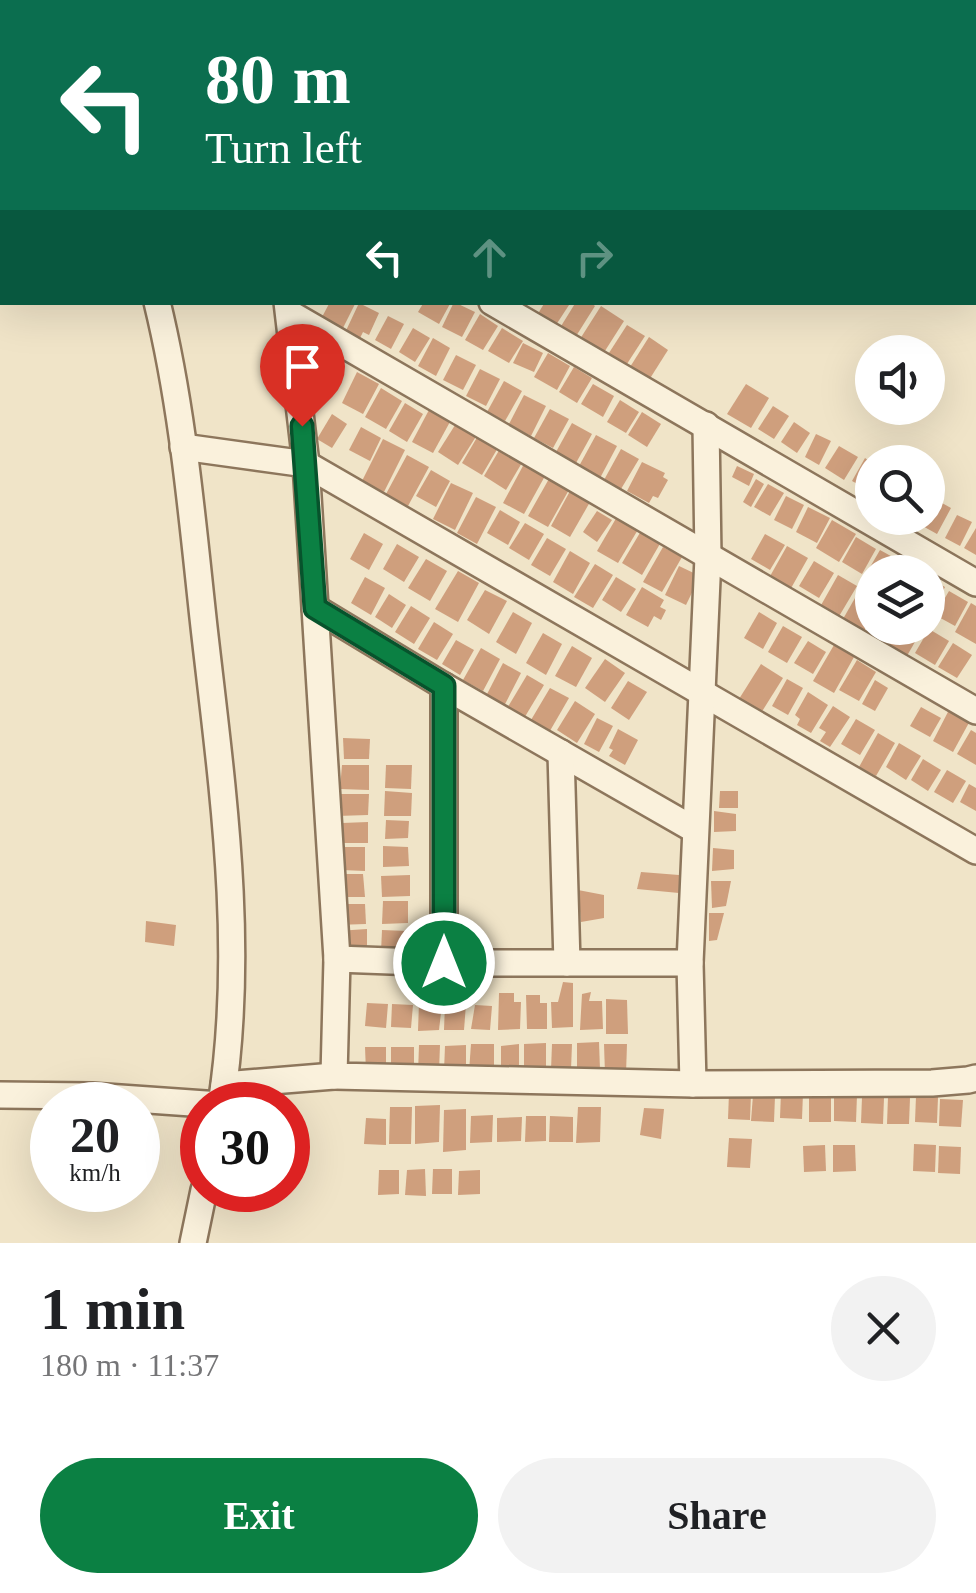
<!DOCTYPE html>
<meta charset="utf-8">
<style>
:root{--surface:#fff;--page:#f2f2f2;--text:#202124;--muted:#757577;--accent:#0b8043}
body{margin:0;font-family:"Times New Roman",serif;background:var(--page);color:var(--text);height:100vh;display:flex;flex-direction:column;font-size:38px;white-space:nowrap}
*{box-sizing:border-box;margin:0}
p{font-size:32px;color:var(--muted)}
.icon{flex:none;width:55px;height:55px;fill:none;stroke:currentColor;stroke-width:2;stroke-linecap:round;stroke-linejoin:round}
.map{position:relative;height:1243px;overflow:hidden}
.sheet{display:flex;flex-direction:column;background:var(--surface);flex:1}
.sheet>*{flex:none}
.hud{position:absolute;left:0px;top:0px;width:978px;height:305px;box-shadow:0 10px 40px #0002;background:#0b6e4f;color:#fff;overflow:hidden}
.controls{position:absolute;left:855px;top:335px;display:grid;gap:20px}
.controls a{display:grid;place-items:center;width:90px;height:90px;border-radius:50%;background:var(--surface);box-shadow:0 10px 40px #0002;font-size:50px}
.speed{position:absolute;left:30px;top:1082px;display:flex;gap:20px;font-size:50px;font-weight:700;text-align:center}
.speed>*{display:grid;place-content:center;width:130px;height:130px;border-radius:50%;background:var(--surface);box-shadow:0 10px 40px #0002;line-height:1}
.speed small{font-size:25px;font-weight:400}
.speed .limit{border:15px solid #d22;background:#fff;color:#111}
.pin{position:absolute;display:grid;place-items:center;width:85px;height:85px;color:#fff;margin:-102px -42px;border-radius:50% 50% 50% 0;rotate:-45deg;box-shadow:0 0 10px #0007}
.pin .icon{rotate:45deg}
.me{position:absolute;width:110px;margin:-55px;rotate:0deg;stroke-linejoin:round;filter:drop-shadow(0 0 8px #0008)}
.turn{display:flex;align-items:center;gap:35px;height:210px;padding:0 40px;font-size:45px}
.turn .icon{width:130px;height:130px;stroke-width:2.5}
.turn b{display:block;font-size:70px;line-height:85px}
.lanes{display:flex;align-items:center;height:95px;padding:0 40px;background:#0003;justify-content:center;gap:50px;direction:ltr}
.lanes .off{opacity:.35}
.round{display:grid;place-items:center;flex:none;width:105px;height:105px;border-radius:52px;background:var(--page)}
.head{display:flex;align-items:center;justify-content:space-between;height:170px;padding:0 40px}
h1{font-size:60px;font-weight:700;line-height:75px}
.primary-button{display:flex;gap:20px;margin-top:auto;padding:20px 40px}
.primary-button a{flex:1;height:115px;border-radius:60px;background:var(--accent);color:#fff;font-size:40px;font-weight:700;line-height:115px;text-align:center}
.primary-button a+a{background:var(--page);color:var(--text)}
.map>svg:first-child{display:block}
</style>
<div class="map">
<svg width="976" height="1243" viewBox="0 0 976 1243">
<rect width="100%" height="100%" fill="#f0e4c8"/>
<g fill="#cf9f7d">
<path d="M330 302H356L343 328 322 317Z"/>
<path d="M424 302H451L439 324 418 312Z"/>
<path d="M454 302 475 312 462 337 442 327Z"/>
<path d="M545 302H571L554 328 536 317Z"/>
<path d="M576 302H590L595 306 573 341 558 331Z"/>
<path d="M359 303 379 313 369 335 363 332 357 344 343 337Z"/>
<path d="M601 306 624 321 603 354 580 339Z"/>
<path d="M480 314 498 326 483 350 465 340Z"/>
<path d="M388 316 404 324 391 349 375 340Z"/>
<path d="M627 325 645 336 625 367 607 356Z"/>
<path d="M413 328 430 338 415 362 399 352Z"/>
<path d="M502 328 523 341 509 363 488 351Z"/>
<path d="M649 337 668 350 649 380 630 367Z"/>
<path d="M433 338 450 348 436 376 418 366Z"/>
<path d="M523 343 543 353 534 372 513 363Z"/>
<path d="M548 353 570 366 557 390 534 377Z"/>
<path d="M456 355 476 365 463 390 443 380Z"/>
<path d="M574 367 592 378 577 403 559 392Z"/>
<path d="M480 369 500 379 486 406 466 396Z"/>
<path d="M357 372 379 384 363 414 342 403Z"/>
<path d="M504 381 522 391 505 421 487 412Z"/>
<path d="M593 384 614 396 603 417 581 404Z"/>
<path d="M746 384 769 398 751 428 727 414Z"/>
<path d="M381 388 402 401 386 429 365 417Z"/>
<path d="M524 395 546 406 531 436 509 424Z"/>
<path d="M620 400 639 412 626 433 607 422Z"/>
<path d="M405 403 423 414 407 442 389 431Z"/>
<path d="M773 406 789 416 774 439 758 429Z"/>
<path d="M430 408 451 420 433 453 412 442Z"/>
<path d="M550 409 569 419 553 448 534 438Z"/>
<path d="M642 412 661 424 647 447 628 435Z"/>
<path d="M332 414 347 424 332 448 317 439Z"/>
<path d="M457 422 477 435 458 465 438 452Z"/>
<path d="M794 422 810 433 797 453 781 442Z"/>
<path d="M572 423 592 434 576 463 556 452Z"/>
<path d="M361 427 381 438 370 461 349 450Z"/>
<path d="M479 434 499 446 482 475 462 463Z"/>
<path d="M816 434 831 441 819 465 805 457Z"/>
<path d="M596 435 617 446 599 480 578 468Z"/>
<path d="M383 439 405 450 384 492 362 481Z"/>
<path d="M839 446 858 457 844 480 825 468Z"/>
<path d="M501 447 523 461 506 490 484 476Z"/>
<path d="M621 449 639 459 621 489 604 480Z"/>
<path d="M407 455 429 467 408 506 386 494Z"/>
<path d="M865 458 872 463V484L869 490 852 481Z"/>
<path d="M642 462 665 473 663 477 668 480 658 498 653 496 649 503 627 491Z"/>
<path d="M524 464 545 476 524 514 503 503Z"/>
<path d="M737 466 754 474 749 486 732 477Z"/>
<path d="M431 470 450 481 436 507 416 496Z"/>
<path d="M550 477 570 488 548 527 528 516Z"/>
<path d="M756 479 764 484 751 507 743 502Z"/>
<path d="M451 483 473 493 455 530 433 519Z"/>
<path d="M768 484 784 493 770 516 754 507Z"/>
<path d="M570 491 590 502 570 537 551 526Z"/>
<path d="M786 496 804 505 792 529 774 520Z"/>
<path d="M476 497 496 507 477 544 457 533Z"/>
<path d="M933 498 951 508 937 534 919 524 923 518H928V508Z"/>
<path d="M808 507 830 518 817 543 796 532Z"/>
<path d="M500 510 520 522 508 545 487 533Z"/>
<path d="M597 511 612 520 597 542 583 532Z"/>
<path d="M618 515 639 528 618 563 597 551Z"/>
<path d="M957 515 972 522 960 546 945 538Z"/>
<path d="M832 520 856 534 839 562 816 548Z"/>
<path d="M525 523 544 534 529 560 509 548Z"/>
<path d="M976 528V555L964 548Z"/>
<path d="M641 531 661 542 642 575 622 563Z"/>
<path d="M364 533 383 544 369 570 350 559Z"/>
<path d="M765 534 785 545 770 570 751 559Z"/>
<path d="M856 537 876 549 862 574 842 562Z"/>
<path d="M547 538 566 549 550 576 531 565Z"/>
<path d="M397 544 419 557 404 582 383 569Z"/>
<path d="M787 546 808 558 790 590 769 578Z"/>
<path d="M663 547 682 557 662 592 643 582Z"/>
<path d="M880 550 898 560 891 572H872V578L866 574Z"/>
<path d="M570 551 590 563 573 594 553 582Z"/>
<path d="M426 559 447 571 430 601 408 588Z"/>
<path d="M814 561 834 573 819 598 799 586Z"/>
<path d="M595 564 613 575 593 608 574 597Z"/>
<path d="M679 566 700 576 686 605 665 595Z"/>
<path d="M458 571 479 583 458 622 435 609Z"/>
<path d="M838 575 857 586 838 618 820 607Z"/>
<path d="M365 577 385 588 371 615 351 603Z"/>
<path d="M616 577 636 589 621 612 602 600Z"/>
<path d="M928 578 945 587 932 612 928 610Z"/>
<path d="M642 587 664 600 660 607 666 610 661 620 654 616 648 627 626 615Z"/>
<path d="M485 590 507 601 489 634 467 620Z"/>
<path d="M859 591 872 598V615L864 631 843 619Z"/>
<path d="M949 591 968 602 955 626 935 615Z"/>
<path d="M389 594 406 605 392 628 375 617Z"/>
<path d="M971 603 976 606V644L955 632Z"/>
<path d="M411 606 430 618 414 644 395 632Z"/>
<path d="M513 612 532 623 516 654 496 642Z"/>
<path d="M759 612 777 623 763 649 744 638Z"/>
<path d="M434 622 453 634 437 660 418 649Z"/>
<path d="M872 622V628H923L904 661 864 638Z"/>
<path d="M783 626 802 637 787 663 768 652Z"/>
<path d="M929 629 949 641 935 665 915 653Z"/>
<path d="M543 633 562 644 546 675 526 663Z"/>
<path d="M456 640 474 650 460 675 442 664Z"/>
<path d="M808 641 826 652 813 674 794 663Z"/>
<path d="M953 643 972 655 957 678 938 667Z"/>
<path d="M834 645 854 657 834 693 813 681Z"/>
<path d="M572 646 592 658 576 687 555 676Z"/>
<path d="M481 648 500 659 483 691 463 680Z"/>
<path d="M605 659 625 673 605 702 585 688Z"/>
<path d="M857 660 876 672 859 701 839 690Z"/>
<path d="M503 663 521 673 503 708 485 698Z"/>
<path d="M761 664 783 678 761 713 739 699Z"/>
<path d="M527 675 544 685 523 720 506 710Z"/>
<path d="M787 679 803 688 788 715 772 706Z"/>
<path d="M875 680 888 688 875 711 862 704Z"/>
<path d="M628 681 647 692 629 720 611 708Z"/>
<path d="M550 688 569 698 547 736 528 725Z"/>
<path d="M808 692 828 705 811 733 797 725 800 719 795 715Z"/>
<path d="M575 701 595 714 577 743 557 730Z"/>
<path d="M833 706 850 717 830 747 820 741 826 732 819 728Z"/>
<path d="M921 707 941 718 930 737 910 726Z"/>
<path d="M950 708 971 719 953 752 933 741Z"/>
<path d="M597 718 613 726 599 752 584 744Z"/>
<path d="M856 719 875 730 860 755 841 744Z"/>
<path d="M618 729 638 740 625 765 609 756 613 750 609 748Z"/>
<path d="M971 730 976 733V765L957 754Z"/>
<path d="M878 733 895 743 876 776 859 767Z"/>
<path d="M343 738 370 739 369 759H344Z"/>
<path d="M899 743 921 756 906 780 886 767Z"/>
<path d="M923 759 941 770 928 791 911 780Z"/>
<path d="M342 765H369V790L340 789Z"/>
<path d="M386 765H412L411 789 385 788Z"/>
<path d="M947 770 966 781 953 803 934 792Z"/>
<path d="M969 784 976 788V811L960 802Z"/>
<path d="M385 791 412 793 411 816H384Z"/>
<path d="M720 791H738V808H719Z"/>
<path d="M338 794H369L368 815 337 816Z"/>
<path d="M714 811 736 814V831L714 832Z"/>
<path d="M386 820 409 821 408 838 385 839Z"/>
<path d="M368 822V843H342V823Z"/>
<path d="M383 846 408 847 409 866 383 867Z"/>
<path d="M343 847H365V871L342 870Z"/>
<path d="M713 848 734 850V869L712 871Z"/>
<path d="M641 872 679 875V893L637 889Z"/>
<path d="M338 874H363L365 897H337Z"/>
<path d="M410 875V896L382 897 381 876Z"/>
<path d="M711 881H731L726 906 712 908Z"/>
<path d="M578 890 604 895V918L581 922Z"/>
<path d="M383 901H408V923L382 924Z"/>
<path d="M336 904H365L366 924 336 925Z"/>
<path d="M709 913H724L717 940 709 941Z"/>
<path d="M146 921 176 925 174 946 145 942Z"/>
<path d="M367 929V953L338 954 337 931Z"/>
<path d="M382 930 407 931V952H381Z"/>
<path d="M563 982 573 983V1027L552 1028 551 1002H558Z"/>
<path d="M591 992 589 1001H602L603 1029 580 1030 582 994Z"/>
<path d="M499 993H514V1002H521L520 1029 498 1030Z"/>
<path d="M526 995H540V1003H547V1029H527Z"/>
<path d="M606 999 627 1000 628 1034H606Z"/>
<path d="M367 1003 388 1004 386 1028 365 1026Z"/>
<path d="M419 1003 442 1004 439 1030 418 1031Z"/>
<path d="M392 1004 413 1005 411 1028 391 1027Z"/>
<path d="M445 1004H466L464 1030H444Z"/>
<path d="M475 1005 492 1006 490 1030 471 1029Z"/>
<path d="M599 1042 600 1070H577V1043Z"/>
<path d="M546 1043V1070H524V1044Z"/>
<path d="M471 1044H494V1071L469 1072Z"/>
<path d="M519 1044V1070L501 1071V1046Z"/>
<path d="M552 1044H572L571 1070H551Z"/>
<path d="M604 1044H627L626 1074H605Z"/>
<path d="M419 1045H440L439 1071 418 1073Z"/>
<path d="M466 1045V1071H444L445 1046Z"/>
<path d="M365 1047H386V1072H366Z"/>
<path d="M391 1047H414V1072L391 1073Z"/>
<path d="M781 1092 803 1093 802 1119 780 1118Z"/>
<path d="M729 1093 751 1094 750 1120 728 1119Z"/>
<path d="M834 1094 857 1095 856 1122 834 1121Z"/>
<path d="M753 1095 775 1096 774 1122 751 1121Z"/>
<rect x="809" y="1096" width="22" height="26"/>
<path d="M916 1096 938 1097 937 1123 915 1122Z"/>
<path d="M862 1097 884 1098 883 1124 861 1123Z"/>
<path d="M888 1097 910 1098 909 1124H887Z"/>
<path d="M940 1099 963 1100 961 1127 939 1126Z"/>
<path d="M440 1105 439 1142 415 1144V1106Z"/>
<path d="M390 1107H412L411 1144H389Z"/>
<path d="M578 1107H601L600 1142 576 1143Z"/>
<path d="M644 1108 664 1109 661 1139 640 1135Z"/>
<path d="M466 1109V1150L443 1152 444 1110Z"/>
<path d="M493 1115 492 1142 470 1143 471 1116Z"/>
<path d="M526 1116H546V1141L525 1142Z"/>
<path d="M550 1116 573 1117V1142H549Z"/>
<path d="M522 1117 521 1141 497 1142V1118Z"/>
<path d="M366 1118 386 1119V1145L364 1144Z"/>
<path d="M729 1138 752 1139 750 1168 727 1167Z"/>
<path d="M914 1144 936 1145 935 1172 913 1171Z"/>
<path d="M825 1145 826 1171 804 1172 803 1146Z"/>
<path d="M833 1145H855L856 1171 833 1172Z"/>
<path d="M939 1146 961 1147 960 1174 938 1173Z"/>
<path d="M425 1169 426 1196 405 1195 407 1170Z"/>
<path d="M433 1169H452V1194H432Z"/>
<path d="M379 1170H399V1194L378 1195Z"/>
<path d="M480 1170V1194L458 1195 459 1171Z"/>
</g>
<g fill="none" stroke-linecap="round" stroke-linejoin="round">
<defs>
<g id="minor">
<path d="M69 0 70 2"/>
<path d="M0 194 2 192"/>
<path d="M157 302C183 408 192 518 204 627 222 786 246 945 221 1105"/>
<path d="M287 302 306 464 337 959 334 1076 693 1084 932 1083 968 1080 976 1078"/>
<path d="M492 302 976 583"/>
<path d="M289 313 976 711"/>
<path d="M183 447 306 464 976 851"/>
<path d="M315 608 444 686 695 830"/>
<path d="M444 686V963"/>
<path d="M561 753 567 963"/>
<path d="M337 959 444 963H690"/>
<path d="M693 1084 690 963 708 557 706 425"/>
<path d="M224 1085 334 1076"/>
<path d="M0 1095 92 1096 220 1105"/>
<path d="M193 1243 204 1190"/>
</g>
</defs>
<use href="#minor" stroke="#8d765c" stroke-width="30"/>
<use href="#minor" stroke="#faf1dc" stroke-width="25"/>
</g>
<g fill="none" stroke-linecap="round" stroke-linejoin="round">
<defs>
<path id="route" d="M302 426 315 608 444 686V963"/>
</defs>
<use href="#route" stroke="#07532c" stroke-width="25"/>
<use href="#route" stroke="#0b8043" stroke-width="18"/>
</g>
</svg>
<div class="controls">
<a><svg class="icon" aria-label="sound" viewBox="0 0 24 24"><path d="M4 9h4l5-4v14l-5-4H4zM17 9q2 3 0 6"/></svg></a>
<a><svg class="icon" aria-label="search" viewBox="0 0 24 24"><circle cx="10" cy="10" r="6"/><path d="M15 15l6 6"/></svg></a>
<a><svg class="icon" aria-label="layers" viewBox="0 0 24 24"><path d="M12 4l9 5-9 5-9-5zM3 14l9 5 9-5"/></svg></a>
</div>
<div class="speed"><div>20<small>km/h</small></div><div class="limit">30</div></div>
<div class="pin" style="left:302px;top:426px;background:#d93025"><svg class="icon" aria-label="arrive" viewBox="0 0 24 24"><path d="M6 21V4h12l-3 4 3 4H6"/></svg></div>
<svg class="me" style="left:444px;top:963px" viewBox="-20 -20 40 40"><circle r="17" fill="#0b8043" stroke="#fff" stroke-width="3"/><path d="M0-11L8 9 0 5-8 9z" fill="#fff"/></svg>
<div class="hud">
<div class="turn"><svg class="icon" aria-label="left" viewBox="0 0 24 24"><path d="M17 20v-9H6M10 6l-5 5 5 5"/></svg><div><b>80 m</b>Turn left</div></div>
<div class="lanes"><svg class="icon" aria-label="left" viewBox="0 0 24 24"><path d="M17 20v-9H6M10 6l-5 5 5 5"/></svg><svg class="icon off" aria-label="ahead" viewBox="0 0 24 24"><path d="M12 20V5M6 11l6-6 6 6"/></svg><svg class="icon off" aria-label="right" viewBox="0 0 24 24"><path d="M7 20v-9h11M14 6l5 5-5 5"/></svg></div>
</div>
</div>
<section class="sheet">
<div class="head"><div><h1>1 min</h1><p>180 m · 11:37</p></div><a class="round"><svg class="icon" aria-label="close" viewBox="0 0 24 24"><path d="M6 6l12 12M18 6L6 18"/></svg></a></div>
<div class="primary-button"><a>Exit</a><a>Share</a></div>
</section>
